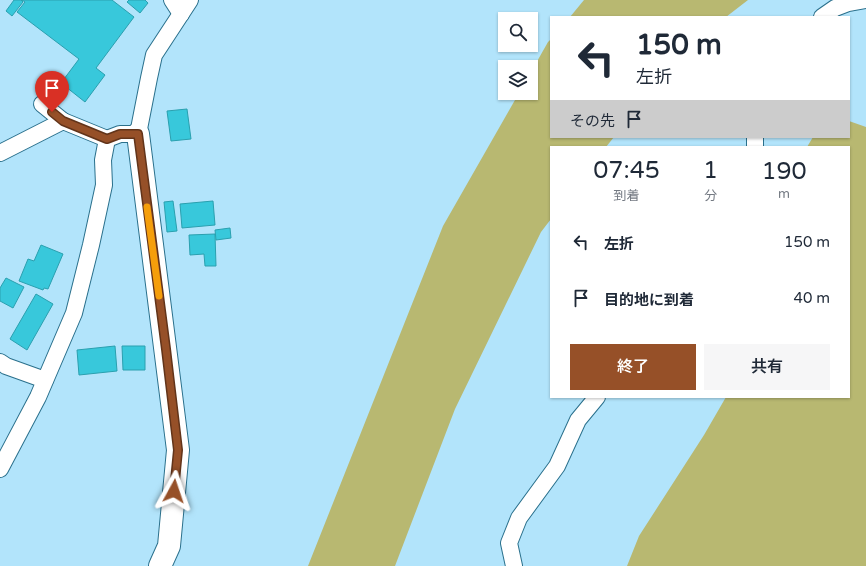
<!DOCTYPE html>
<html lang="ja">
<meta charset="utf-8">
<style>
:root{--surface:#fff;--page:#f6f6f7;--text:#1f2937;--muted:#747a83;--accent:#965028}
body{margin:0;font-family:"Varela Round","Noto Sans JP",sans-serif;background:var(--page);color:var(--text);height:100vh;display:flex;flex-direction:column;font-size:15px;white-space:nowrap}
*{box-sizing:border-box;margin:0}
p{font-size:13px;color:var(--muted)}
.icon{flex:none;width:22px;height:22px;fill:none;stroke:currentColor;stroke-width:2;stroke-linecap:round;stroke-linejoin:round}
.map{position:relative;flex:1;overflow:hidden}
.panel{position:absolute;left:550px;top:146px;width:300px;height:252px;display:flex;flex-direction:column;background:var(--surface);border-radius:0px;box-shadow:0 1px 3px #0004}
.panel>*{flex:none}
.guide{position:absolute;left:550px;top:16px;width:300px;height:122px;border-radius:0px;box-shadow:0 1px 3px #0004;background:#fff;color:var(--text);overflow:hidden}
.tools{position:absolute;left:498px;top:12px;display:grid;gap:8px}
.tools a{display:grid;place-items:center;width:40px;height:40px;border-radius:0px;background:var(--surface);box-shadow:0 1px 3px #0004;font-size:20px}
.pin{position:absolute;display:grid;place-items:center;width:34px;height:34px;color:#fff;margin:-41px -17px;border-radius:50% 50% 50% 0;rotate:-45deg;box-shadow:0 0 4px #0007}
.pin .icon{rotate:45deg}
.me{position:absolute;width:44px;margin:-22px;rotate:5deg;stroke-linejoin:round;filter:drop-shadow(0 0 3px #0008)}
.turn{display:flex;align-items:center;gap:14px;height:84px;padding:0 20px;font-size:18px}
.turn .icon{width:52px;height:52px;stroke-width:2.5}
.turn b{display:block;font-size:28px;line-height:34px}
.then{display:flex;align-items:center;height:38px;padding:0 20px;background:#0003;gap:8px;font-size:15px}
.eta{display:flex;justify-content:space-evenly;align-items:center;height:68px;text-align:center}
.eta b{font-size:24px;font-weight:600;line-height:28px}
.cta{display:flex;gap:8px;margin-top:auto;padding:8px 20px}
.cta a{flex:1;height:46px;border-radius:0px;background:var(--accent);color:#fff;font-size:16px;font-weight:600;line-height:46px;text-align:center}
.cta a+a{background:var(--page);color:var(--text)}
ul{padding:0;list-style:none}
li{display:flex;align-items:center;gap:12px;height:56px;padding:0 20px}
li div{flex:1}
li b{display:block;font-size:15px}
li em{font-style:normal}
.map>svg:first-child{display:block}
</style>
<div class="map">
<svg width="866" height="566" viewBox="0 0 866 566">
<rect width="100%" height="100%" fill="#b2e4fb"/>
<g fill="#b8b871">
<path d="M584 0H748L726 17H570Z"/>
<path d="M551 39V137H614L606 147H551V219L541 232 455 409 395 566H308L443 226 519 93H531V72L548 42Z"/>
<path d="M849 121 866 127V566H627L639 536 704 435 726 397H849V147H807L813 137H849Z"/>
</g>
<g fill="#38c8db" stroke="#2aa0af">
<path d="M14 0H21L23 2 12 16 6 11Z"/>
<path d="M22 0H112L134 17 96 68 105 75 85 102 61 83 79 59 17 12 25 2Z"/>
<path d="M129 0H145L148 3 140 13 127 2Z"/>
<path d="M187 109 191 139 171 141 167 111Z"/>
<path d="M173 201 177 231 167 232 164 202Z"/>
<path d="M213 201 215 225 182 228 180 204Z"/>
<path d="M230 228 231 238 216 240 215 230Z"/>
<path d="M215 234 216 266H205L204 254 190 255 189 235Z"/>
<path d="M41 245 63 254 48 289 44 288 43 290 19 281 28 259 34 261Z"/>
<path d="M6 278 24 287 13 308 0 301V288Z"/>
<path d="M36 294 53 304 27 350 10 339Z"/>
<path d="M115 346 117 371 79 375 77 350Z"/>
<path d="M122 346H145V370H123Z"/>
</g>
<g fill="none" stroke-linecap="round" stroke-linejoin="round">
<defs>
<g id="street">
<path d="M172 0 181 14"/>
<path d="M822 17 835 8 848 3 866 0"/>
<path d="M42 104 63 121"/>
<path d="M755 147V137"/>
<path d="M0 153 63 121 107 139"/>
<path d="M0 362 6 366 45 380"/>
<path d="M0 469 38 397 74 313 91 245 104 185 103 160 107 139 120 134H138L149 78 154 55 190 0"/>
<path d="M514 566 509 543 519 518 557 466 578 420 597 397"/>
</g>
<path id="secondary" d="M138 134 178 450 169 546 160 566"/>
</defs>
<use href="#street" stroke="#2a708c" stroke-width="18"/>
<use href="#secondary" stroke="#2a708c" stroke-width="24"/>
<use href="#street" stroke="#fff" stroke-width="16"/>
<use href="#secondary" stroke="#fff" stroke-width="22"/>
</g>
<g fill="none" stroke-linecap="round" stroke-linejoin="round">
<defs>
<path id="route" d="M52 112 63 121 107 139 120 134H138L166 349 178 450 174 491"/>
</defs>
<use href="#route" stroke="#62341a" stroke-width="10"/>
<use href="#route" stroke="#965028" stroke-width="7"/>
<path stroke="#f59e0b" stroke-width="7" d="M147 207 159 296"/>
</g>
</svg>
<div class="tools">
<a><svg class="icon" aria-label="search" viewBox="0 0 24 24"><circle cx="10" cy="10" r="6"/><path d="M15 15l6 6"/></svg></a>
<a><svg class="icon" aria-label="layers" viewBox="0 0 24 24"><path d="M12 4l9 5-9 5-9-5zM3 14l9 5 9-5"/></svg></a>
</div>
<div class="pin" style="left:52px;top:112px;background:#d93025"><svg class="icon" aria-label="arrive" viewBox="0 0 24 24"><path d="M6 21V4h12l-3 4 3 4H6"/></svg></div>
<svg class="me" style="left:174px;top:491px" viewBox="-20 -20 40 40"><path d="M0-17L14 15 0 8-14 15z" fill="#965028" stroke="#fff" stroke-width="4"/></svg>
<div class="guide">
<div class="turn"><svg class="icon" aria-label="left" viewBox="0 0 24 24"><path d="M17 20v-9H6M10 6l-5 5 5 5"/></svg><div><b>150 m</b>左折</div></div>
<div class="then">その先<svg class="icon" aria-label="arrive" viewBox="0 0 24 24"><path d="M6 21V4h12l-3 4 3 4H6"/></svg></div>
</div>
<section class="panel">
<div class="eta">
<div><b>07:45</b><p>到着</p></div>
<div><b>1</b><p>分</p></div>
<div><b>190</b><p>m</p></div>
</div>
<ul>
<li><svg class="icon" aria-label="left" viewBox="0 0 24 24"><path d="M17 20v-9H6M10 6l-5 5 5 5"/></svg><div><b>左折</b></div><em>150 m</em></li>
<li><svg class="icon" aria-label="arrive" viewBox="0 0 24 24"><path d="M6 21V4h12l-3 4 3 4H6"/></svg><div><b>目的地に到着</b></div><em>40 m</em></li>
</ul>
<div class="cta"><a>終了</a><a>共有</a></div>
</section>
</div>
